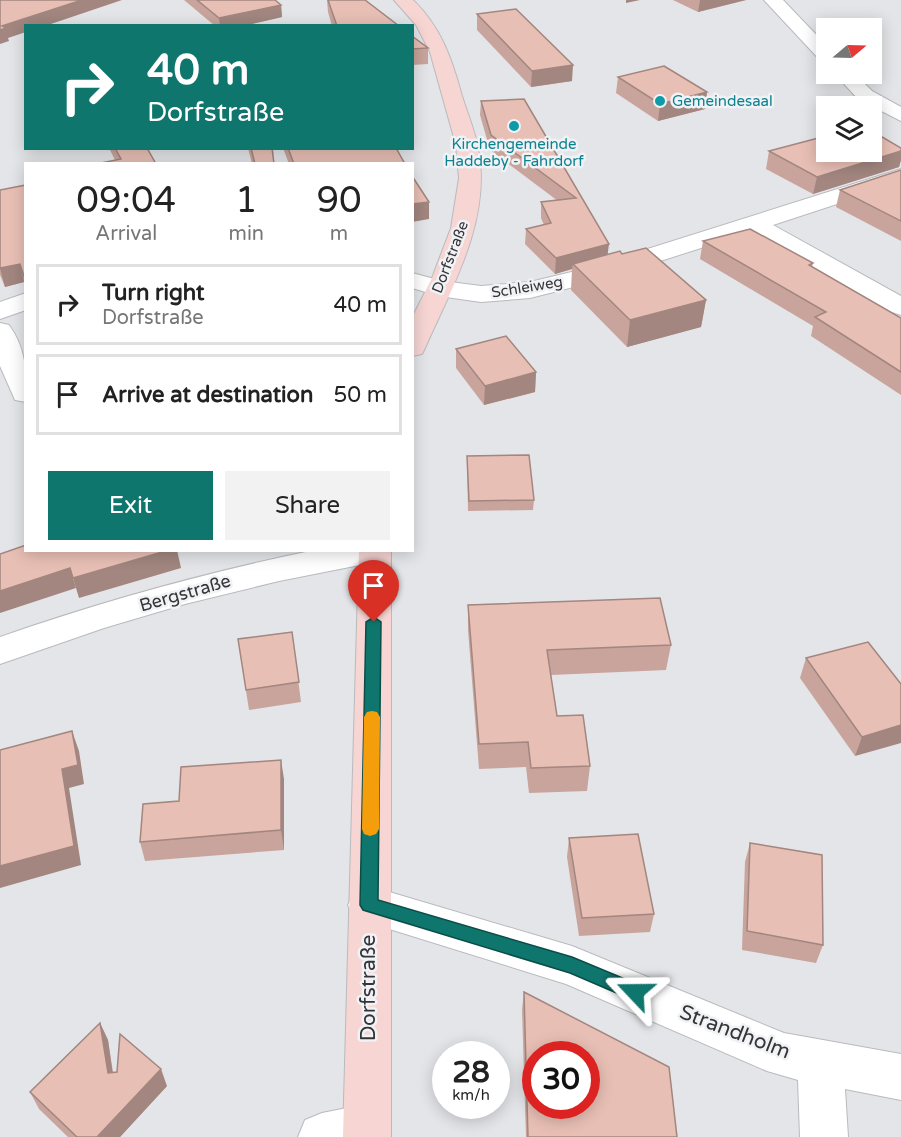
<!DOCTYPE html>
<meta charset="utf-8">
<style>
:root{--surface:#fff;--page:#f2f2f2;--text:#222;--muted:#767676;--line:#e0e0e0;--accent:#0f766e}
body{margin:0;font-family:"Varela Round",sans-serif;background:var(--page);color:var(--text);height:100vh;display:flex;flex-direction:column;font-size:22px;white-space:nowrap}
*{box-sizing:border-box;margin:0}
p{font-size:20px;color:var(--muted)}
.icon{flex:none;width:33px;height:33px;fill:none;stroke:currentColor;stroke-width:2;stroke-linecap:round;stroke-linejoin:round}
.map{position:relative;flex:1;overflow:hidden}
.drawer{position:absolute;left:24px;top:162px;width:390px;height:390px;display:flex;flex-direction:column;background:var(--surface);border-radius:0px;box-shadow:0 3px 15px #0003}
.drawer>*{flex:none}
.top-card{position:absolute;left:24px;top:24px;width:390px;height:126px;border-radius:0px;box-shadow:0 3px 15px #0003;background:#0f766e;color:#fff;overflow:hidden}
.needle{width:39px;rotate:71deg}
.buttons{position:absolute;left:816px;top:18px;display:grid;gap:12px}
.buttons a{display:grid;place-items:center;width:66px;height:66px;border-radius:0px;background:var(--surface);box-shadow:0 3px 15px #0003;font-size:30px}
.speed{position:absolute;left:432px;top:1041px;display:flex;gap:12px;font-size:30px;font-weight:700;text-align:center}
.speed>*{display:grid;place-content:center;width:78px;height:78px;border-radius:50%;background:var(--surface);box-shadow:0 3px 15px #0003;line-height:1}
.speed small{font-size:15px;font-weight:400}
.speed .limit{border:9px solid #d22;background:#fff;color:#111}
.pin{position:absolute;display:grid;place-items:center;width:51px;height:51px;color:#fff;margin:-62px -26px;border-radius:50% 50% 50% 0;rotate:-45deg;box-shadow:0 0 6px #0007}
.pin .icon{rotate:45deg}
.me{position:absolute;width:66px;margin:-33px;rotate:293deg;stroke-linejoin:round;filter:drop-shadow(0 0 4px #0008)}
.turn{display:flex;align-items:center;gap:21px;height:126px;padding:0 24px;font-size:27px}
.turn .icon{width:78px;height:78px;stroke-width:2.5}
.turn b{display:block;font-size:42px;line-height:51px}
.eta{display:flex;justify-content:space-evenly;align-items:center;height:102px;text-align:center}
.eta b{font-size:36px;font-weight:600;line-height:42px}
.primary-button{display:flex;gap:12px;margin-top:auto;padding:12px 24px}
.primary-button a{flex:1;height:69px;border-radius:0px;background:var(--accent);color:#fff;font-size:24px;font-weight:600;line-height:69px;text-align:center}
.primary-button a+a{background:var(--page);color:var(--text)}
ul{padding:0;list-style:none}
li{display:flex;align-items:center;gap:18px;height:81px;margin:0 12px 9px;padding:0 12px;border:3px solid var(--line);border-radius:0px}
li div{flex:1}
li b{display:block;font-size:22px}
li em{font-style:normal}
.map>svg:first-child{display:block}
</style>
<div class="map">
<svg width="901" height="1137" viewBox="0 0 901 1137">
<rect width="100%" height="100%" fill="#e4e5e8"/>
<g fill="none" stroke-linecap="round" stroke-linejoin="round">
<defs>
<g id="street">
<path d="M764 0H783L826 45V61L819 59Z"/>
<path d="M835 74H855L872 91 901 107V121L858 99Z"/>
<path d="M901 169V183L773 225 901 296V315L892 312 751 232 601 280 530 298 481 302 439 296 412 288V273L442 281 481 286 530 282 584 269Z"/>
<path d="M26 293V310L0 319V302Z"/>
<path d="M0 323 9 325C27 350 26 373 26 402L15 400 0 366Z"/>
<path d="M315 550 391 551 386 559 375 562 279 581 185 604 104 628 0 664V637C103 601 208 572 315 550Z"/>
<path d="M369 886 572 946 784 1033 901 1054V1100L845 1089 848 1137H800L798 1080 767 1071 566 984 354 918 348 905 354 892Z"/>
<path d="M367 1104 384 1111 391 1128 387 1137H298L305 1120 322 1113Z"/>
</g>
<g id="secondary">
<path d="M394 0H413C441 27 452 59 462 96 468 115 476 133 479 153 490 222 452 287 425 348L422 354 412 356V318L432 278 451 228 459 178 456 145 430 52 416 25Z"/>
<path d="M359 550H391V1137H343Z"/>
</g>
</defs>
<use href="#street" stroke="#b9babd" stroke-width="2"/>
<use href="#secondary" stroke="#b9babd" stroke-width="2"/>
<use href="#street" fill="#fff" fill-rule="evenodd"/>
<use href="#secondary" fill="#f6d5d3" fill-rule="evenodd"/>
</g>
<g fill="#c8a49c">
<path d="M184 0H275L281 5 282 17 243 26H215Z"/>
<path d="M327 0H365L399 26H332L328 12Z"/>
<path d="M673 0H746L698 12Z"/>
<path d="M477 14 572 81 531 87 477 30Z"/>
<path d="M412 36 428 48V64L412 65Z"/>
<path d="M618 77 707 92 705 109 658 121 616 93Z"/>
<path d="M524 99 608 255 622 254 706 300 701 327 627 347 571 290 572 269 555 274 525 244 526 229 544 225 541 218V202L558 201 490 150 480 115 481 101Z"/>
<path d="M109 148H147L156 164 115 160Z"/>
<path d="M248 148H273L274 164H252Z"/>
<path d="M283 148H396L405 164H289Z"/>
<path d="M901 148V160L899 167 813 194 766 169 769 151Z"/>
<path d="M901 170V241L836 207 840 190Z"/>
<path d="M26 185V285L24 282 5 287 0 275V190Z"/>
<path d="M703 241 813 263 812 267 901 318V395L811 336 813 326 700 259Z"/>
<path d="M456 349 536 372 535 392 484 405 456 368Z"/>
<path d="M467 456 534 500 533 510 468 511Z"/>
<path d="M468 605 671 645 666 670 551 675 557 716 590 766 587 791 529 793 526 767 479 769 468 630Z"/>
<path d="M292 632 301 702 249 710 238 639Z"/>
<path d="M806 658 901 684 855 756 800 678Z"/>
<path d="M284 779V850L145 861 140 842 179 801Z"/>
<path d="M569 838 654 914 650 932 579 936 567 857Z"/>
<path d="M750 843 823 945 816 963 742 950 745 862Z"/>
<path d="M524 992 677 1137H526L522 1010Z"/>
<path d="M100 1023 108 1040 113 1072 167 1086 120 1137H68L39 1109 30 1092Z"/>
</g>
<g fill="#a2867f">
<path d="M82 0H122L45 26H26V32L8 38 9 41 0 44V30L2 26Z"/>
<path d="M626 0H640L626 3Z"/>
<path d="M700 0H746L698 12Z"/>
<path d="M281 5 282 17 243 26H220L219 18Z"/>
<path d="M573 65 572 81 531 87 532 71Z"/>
<path d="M707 92 705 109 658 121 660 104Z"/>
<path d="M901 151V160L899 167 813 194 817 177Z"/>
<path d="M429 202V219L412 222V204Z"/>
<path d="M609 244 607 259 573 264 572 269 555 274 556 258Z"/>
<path d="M20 264 24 282 5 287 0 268Z"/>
<path d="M706 300 701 327 627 347 630 320Z"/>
<path d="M536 372 535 392 484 405 485 386Z"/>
<path d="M169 550H177L181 568 79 598 73 578Z"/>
<path d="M70 568 76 588 0 613V591Z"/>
<path d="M901 725V743L855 756 862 737Z"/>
<path d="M72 731 79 751 84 784 69 788 81 865 0 888V866Z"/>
<path d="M281 760 284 779V850L281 830Z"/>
<path d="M100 1023 108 1040 115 1090 108 1073Z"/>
<path d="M161 1069 167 1086 120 1137H97Z"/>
</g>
<g fill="#e8bfb5" stroke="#a2867f" stroke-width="1.5" fill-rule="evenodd">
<path d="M0 0H82L2 26 6 28 0 30Z"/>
<path d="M197 0H275L281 5 219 18Z"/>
<path d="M328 0H365L399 26H337Z"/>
<path d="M516 9 573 65 532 71 477 14Z"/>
<path d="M412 36 428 48 412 49Z"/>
<path d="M664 66 707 92 660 104 618 77Z"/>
<path d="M524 99 609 244 556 258 526 229 551 223 541 202 576 198 491 135 481 101Z"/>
<path d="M872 131 901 148V151L817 177 769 151 826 136V152H872Z"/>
<path d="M115 148H147L156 164H96L121 159Z"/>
<path d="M251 148H272L274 164H255Z"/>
<path d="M288 148H396L405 164H294Z"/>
<path d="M901 170V221L840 190Z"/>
<path d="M412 176 429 202 412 204Z"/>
<path d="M26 185V282L20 264 0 268V190Z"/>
<path d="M750 229 813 263 809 265 901 318V372L815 317 826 312 703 241Z"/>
<path d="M646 248 706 300 630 320 573 264 620 251 622 254Z"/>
<path d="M506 336 536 372 485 386 456 349Z"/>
<path d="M529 455 534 500 469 501 467 456Z"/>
<path d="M26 545V550H169L73 578 70 568 0 591V554Z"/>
<path d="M660 598 671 645 547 650 557 716 583 715 590 766 531 768 528 742 479 744 468 605Z"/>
<path d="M292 632 299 682 246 690 238 639Z"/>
<path d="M868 642 901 684V725L862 737 806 658Z"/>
<path d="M72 731 78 765 62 769 74 846 0 866V750Z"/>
<path d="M281 760V830L140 842 143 804 179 801 181 767Z"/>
<path d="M638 834 654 914 582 918 569 838Z"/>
<path d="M750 843 822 855 823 945 747 931Z"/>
<path d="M524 992 669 1067 677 1137H528ZM536 1054H586V1106H536Z"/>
<path d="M100 1023 108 1073 117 1072 120 1034 161 1069 97 1137H77L30 1092Z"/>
</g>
<path fill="#0f766e" stroke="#0a4d48" stroke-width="1.5" d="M374 617 381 622 378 900 572 957 642 986 644 992 642 998 635 1001 570 973 363 910 360 905 366 622Z"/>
<path fill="#f59e0b" d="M372 711 377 712 380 717 379 829 376 834 370 836 364 834 362 829 364 717 367 712Z"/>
<g fill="#0f9aa8" stroke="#f1f2f5" stroke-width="2">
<circle cx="660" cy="101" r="6"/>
<circle cx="514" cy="126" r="6"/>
</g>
<g text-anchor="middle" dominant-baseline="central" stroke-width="5" stroke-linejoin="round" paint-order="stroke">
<g font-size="15" fill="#0d838f" stroke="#f1f2f5" text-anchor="start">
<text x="672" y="101">Gemeindesaal</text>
<text x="514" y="144" text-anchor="middle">Kirchengemeinde<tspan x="514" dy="17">Haddeby - Fahrdorf</tspan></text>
</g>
<g font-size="15" fill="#353537" stroke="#f1f2f5">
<text transform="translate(450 257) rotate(-69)">Dorfstraße</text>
<text transform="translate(527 287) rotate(-9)">Schleiweg</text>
</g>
<g font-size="18" fill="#353537" stroke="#f1f2f5">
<text transform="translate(185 593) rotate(-16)">Bergstraße</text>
</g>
<g font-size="21" fill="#353537" stroke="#f1f2f5">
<text transform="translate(368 988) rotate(-90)">Dorfstraße</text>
<text transform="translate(735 1032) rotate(21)">Strandholm</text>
</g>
</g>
</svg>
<div class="buttons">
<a><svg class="needle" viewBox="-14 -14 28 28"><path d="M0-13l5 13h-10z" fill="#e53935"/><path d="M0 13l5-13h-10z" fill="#767676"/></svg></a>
<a><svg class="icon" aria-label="layers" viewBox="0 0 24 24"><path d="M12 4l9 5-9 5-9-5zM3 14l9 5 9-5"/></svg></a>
</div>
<div class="speed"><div>28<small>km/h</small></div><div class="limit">30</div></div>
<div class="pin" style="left:374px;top:622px;background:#d93025"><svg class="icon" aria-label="arrive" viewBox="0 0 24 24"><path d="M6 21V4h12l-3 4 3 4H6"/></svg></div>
<svg class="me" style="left:635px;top:992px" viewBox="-20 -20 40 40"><path d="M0-17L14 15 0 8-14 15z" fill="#0f766e" stroke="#fff" stroke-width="4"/></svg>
<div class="top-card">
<div class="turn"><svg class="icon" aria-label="right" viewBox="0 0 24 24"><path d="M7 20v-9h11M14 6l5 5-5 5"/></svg><div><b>40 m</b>Dorfstraße</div></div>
</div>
<section class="drawer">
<div class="eta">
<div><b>09:04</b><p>Arrival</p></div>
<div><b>1</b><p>min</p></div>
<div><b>90</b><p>m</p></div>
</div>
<ul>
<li><svg class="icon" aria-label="right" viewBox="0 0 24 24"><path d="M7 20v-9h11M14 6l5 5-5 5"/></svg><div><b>Turn right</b><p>Dorfstraße</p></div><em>40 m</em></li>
<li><svg class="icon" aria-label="arrive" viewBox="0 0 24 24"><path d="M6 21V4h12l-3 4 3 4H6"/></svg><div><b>Arrive at destination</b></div><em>50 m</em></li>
</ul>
<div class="primary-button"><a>Exit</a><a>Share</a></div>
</section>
</div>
